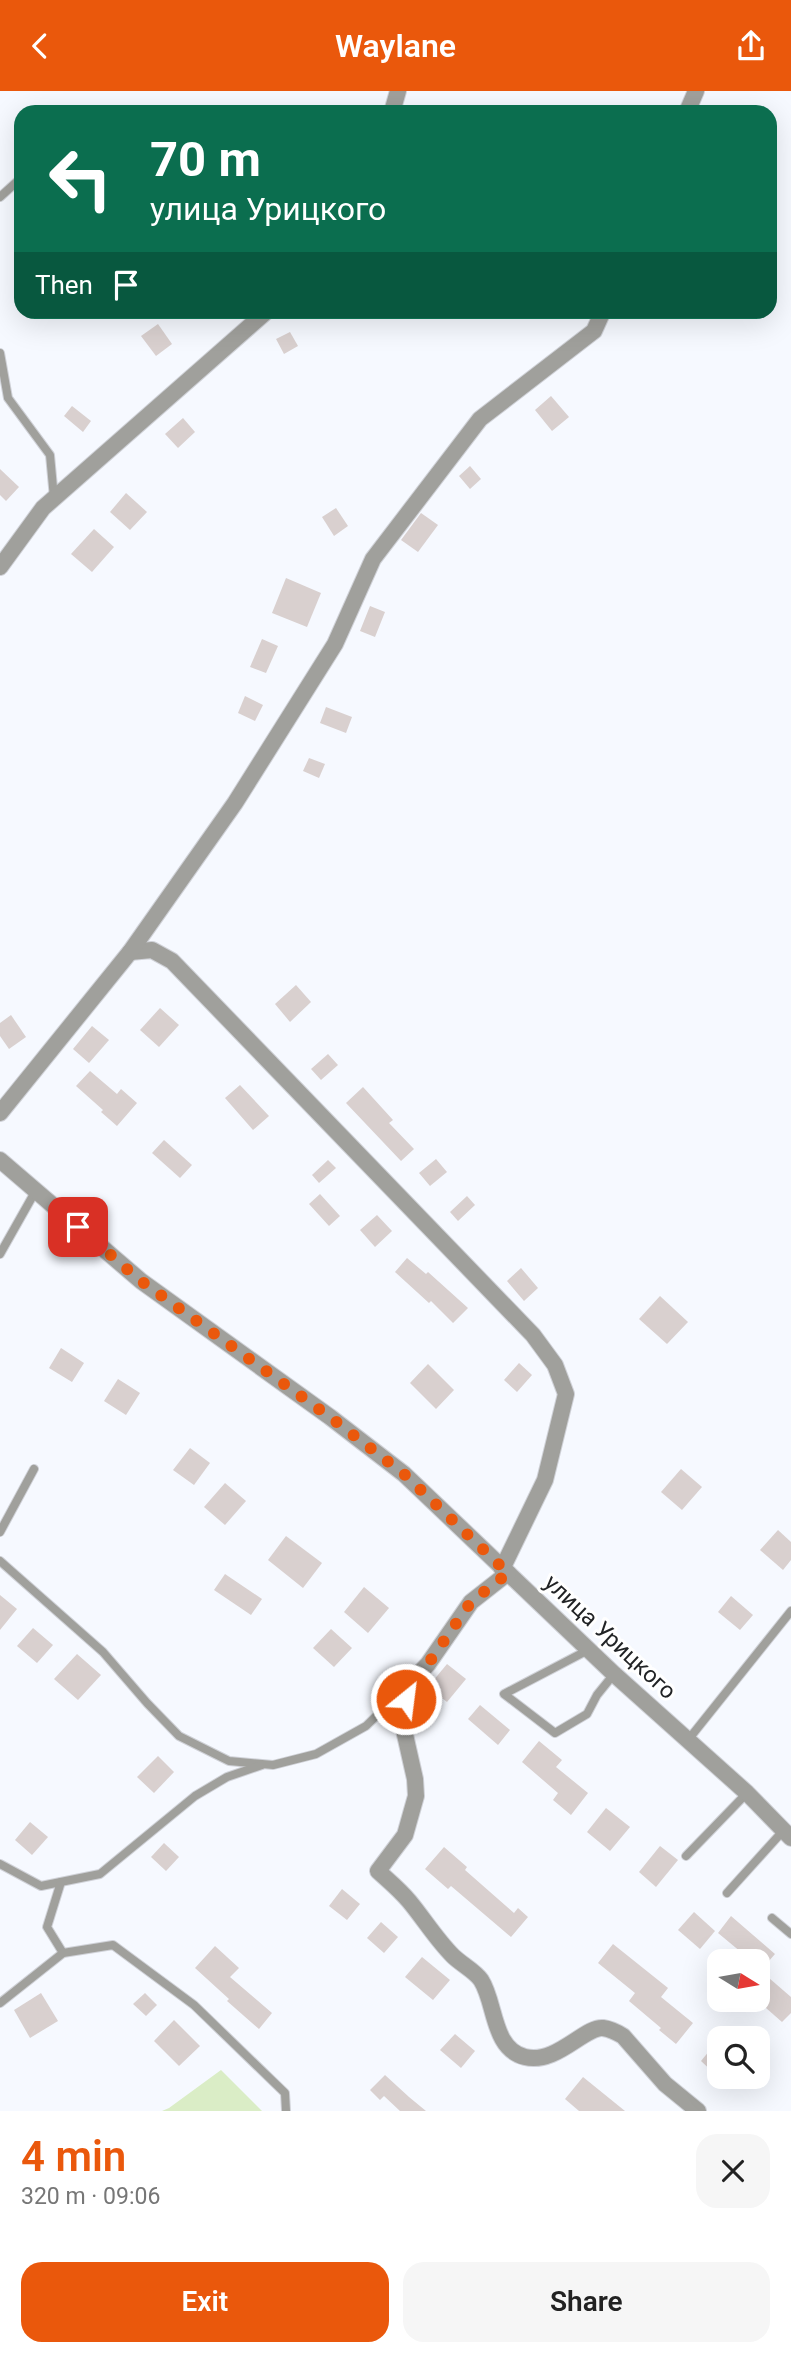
<!DOCTYPE html>
<meta charset="utf-8">
<style>
:root{--surface:#fff;--page:#f6f6f6;--text:#222;--muted:#767676;--accent:#ea580c}
body{margin:0;font-family:Roboto,sans-serif;background:var(--page);color:var(--text);height:100vh;display:flex;flex-direction:column;font-size:26px;white-space:nowrap}
*{box-sizing:border-box;margin:0}
p{font-size:23px;color:var(--muted)}
.icon{flex:none;width:38px;height:38px;fill:none;stroke:currentColor;stroke-width:2;stroke-linecap:round;stroke-linejoin:round}
.map{position:relative;height:2020px;overflow:hidden}
.panel{display:flex;flex-direction:column;background:var(--surface);flex:1}
.panel>*{flex:none}
.banner{position:absolute;left:14px;top:14px;width:763px;height:214px;border-radius:21px;box-shadow:0 7px 28px #0002;background:#0b6e4f;color:#fff;overflow:hidden}
.needle{width:46px;rotate:101deg}
.tools{position:absolute;left:707px;top:1858px;display:grid;gap:14px}
.tools a{display:grid;place-items:center;width:63px;height:63px;border-radius:14px;background:var(--surface);box-shadow:0 7px 28px #0002;font-size:35px}
.pin{position:absolute;display:grid;place-items:center;width:60px;height:60px;color:#fff;margin:-30px;border-radius:14px;box-shadow:0 4px 10px #0006}
.me{position:absolute;width:77px;margin:-38px;rotate:29deg;stroke-linejoin:round;filter:drop-shadow(0 0 5px #0008)}
.turn{display:flex;align-items:center;gap:24px;height:147px;padding:0 21px;font-size:32px}
.turn .icon{width:91px;height:91px;stroke-width:2.5}
.turn b{display:block;font-size:49px;line-height:60px}
.then{display:flex;align-items:center;height:66px;padding:0 21px;background:#0003;gap:14px;font-size:26px}
.round{display:grid;place-items:center;flex:none;width:74px;height:74px;border-radius:21px;background:var(--page)}
.overview{display:flex;align-items:center;justify-content:space-between;height:119px;padding:0 21px}
h1{font-size:42px;font-weight:600;line-height:52px;color:var(--accent)}
.action{display:flex;gap:14px;margin-top:auto;padding:14px 21px}
.action a{flex:1;height:80px;border-radius:21px;background:var(--accent);color:#fff;font-size:28px;font-weight:600;line-height:80px;text-align:center}
.action a+a{background:var(--page);color:var(--text)}
header{display:flex;justify-content:space-between;align-items:center;height:91px;padding:0 21px;background:var(--accent);color:#fff;font-size:32px;font-weight:600}
.map>svg:first-child{display:block}
</style>
<header><svg class="icon" aria-label="back" viewBox="0 0 24 24"><path d="M15 5l-7 7 7 7"/></svg>Waylane<svg class="icon" aria-label="share" viewBox="0 0 24 24"><path d="M12 15V3M7 8l5-5 5 5M5 13v7h14v-7"/></svg></header>
<div class="map">
<svg width="791" height="2020" viewBox="0 0 791 2020">
<rect width="100%" height="100%" fill="#f6f9ff"/>
<path fill="#daedc6" d="M221 1979 262 2020H162L169 2017Z"/>
<g fill="#d9d0cf">
<path d="M158 233 172 253 156 265 141 245Z"/>
<path d="M290 241 298 255 284 263 276 248Z"/>
<path d="M551 305 569 326 552 340 535 319Z"/>
<path d="M72 315 91 330 83 341 64 325Z"/>
<path d="M183 327 195 341 178 357 165 343Z"/>
<path d="M470 375 481 388 470 398 459 385Z"/>
<path d="M0 378 19 396 6 410 0 404Z"/>
<path d="M126 402 147 421 130 439 110 421Z"/>
<path d="M336 417 348 435 334 445 322 426Z"/>
<path d="M421 422 438 434 418 461 401 449Z"/>
<path d="M94 438 114 456 92 481 71 463Z"/>
<path d="M286 487 321 502 307 536 272 522Z"/>
<path d="M370 515 385 521 375 546 360 540Z"/>
<path d="M262 548 278 555 266 582 250 576Z"/>
<path d="M245 605 263 614 255 630 238 622Z"/>
<path d="M326 616 352 626 346 642 320 632Z"/>
<path d="M309 667 325 673 319 687 303 680Z"/>
<path d="M296 894 311 911 290 931 275 913Z"/>
<path d="M160 917 179 934 159 956 140 939Z"/>
<path d="M11 924 26 946 9 958 0 945V932Z"/>
<path d="M92 935 109 949 89 972 73 958Z"/>
<path d="M328 963 338 974 321 989 311 978Z"/>
<path d="M90 980 117 1003 121 998 137 1012 117 1035 101 1021 103 1019 76 995Z"/>
<path d="M240 994 269 1025 253 1039 225 1007Z"/>
<path d="M363 996 393 1029 389 1032 414 1058 401 1070 346 1012Z"/>
<path d="M164 1049 192 1074 180 1087 152 1062Z"/>
<path d="M436 1068 447 1081 430 1095 419 1082Z"/>
<path d="M328 1069 336 1077 319 1092 312 1084Z"/>
<path d="M320 1103 340 1125 329 1135 309 1113Z"/>
<path d="M467 1105 475 1114 458 1130 450 1121Z"/>
<path d="M377 1124 392 1140 375 1156 360 1139Z"/>
<path d="M407 1167 426 1183 428 1181 468 1217 453 1232 431 1210 429 1212 395 1181Z"/>
<path d="M521 1177 538 1197 524 1210 507 1190Z"/>
<path d="M660 1205 688 1231 667 1253 639 1228Z"/>
<path d="M61 1257 84 1272 72 1291 49 1277Z"/>
<path d="M519 1272 532 1284 517 1301 504 1289Z"/>
<path d="M428 1273 454 1299 436 1318 410 1292Z"/>
<path d="M118 1288 140 1302 126 1324 104 1310Z"/>
<path d="M190 1357 210 1372 194 1394 173 1379Z"/>
<path d="M681 1378 702 1396 682 1419 661 1401Z"/>
<path d="M225 1392 246 1410 225 1434 204 1416Z"/>
<path d="M778 1439 791 1451V1469L783 1479 760 1459Z"/>
<path d="M286 1445 322 1472 303 1497 268 1469Z"/>
<path d="M225 1483 262 1508 251 1524 214 1499Z"/>
<path d="M364 1496 389 1517 368 1542 344 1521Z"/>
<path d="M0 1504 17 1518 0 1539Z"/>
<path d="M731 1505 753 1524 740 1539 718 1521Z"/>
<path d="M33 1537 53 1554 37 1572 17 1555Z"/>
<path d="M331 1538 352 1557 334 1576 313 1557Z"/>
<path d="M77 1563 101 1584 78 1609 54 1588Z"/>
<path d="M447 1573 466 1588 447 1611 428 1596Z"/>
<path d="M480 1614 510 1639 498 1654 468 1628Z"/>
<path d="M539 1650 562 1669 556 1676 588 1702 571 1724 553 1709 558 1702 522 1671Z"/>
<path d="M158 1665 174 1681 154 1702 137 1686Z"/>
<path d="M606 1717 630 1736 610 1760 587 1741Z"/>
<path d="M30 1731 48 1746 32 1764 15 1749Z"/>
<path d="M164 1752 179 1766 166 1780 151 1766Z"/>
<path d="M660 1755 678 1769 656 1796 639 1781Z"/>
<path d="M444 1756 467 1776 465 1779 514 1822 518 1817 528 1826 511 1846 451 1795 448 1798 425 1778Z"/>
<path d="M342 1798 360 1813 347 1829 329 1815Z"/>
<path d="M694 1821 715 1840 700 1858 678 1839Z"/>
<path d="M731 1825 775 1863 762 1878 758 1875V1871H753L718 1842Z"/>
<path d="M381 1831 398 1846 384 1862 367 1847Z"/>
<path d="M613 1853 668 1897 661 1906 693 1932 676 1953 659 1939 661 1937 629 1910 635 1902 598 1872Z"/>
<path d="M215 1855 239 1877 230 1886 272 1922 259 1938 227 1910 229 1908 195 1877Z"/>
<path d="M422 1866 450 1889 433 1909 405 1886Z"/>
<path d="M769 1887 791 1906V1922L782 1931 758 1910V1902Z"/>
<path d="M41 1902 58 1930 30 1947 14 1919Z"/>
<path d="M145 1902 157 1914 146 1925 133 1913Z"/>
<path d="M174 1929 200 1955 179 1975 154 1950Z"/>
<path d="M455 1943 475 1960 461 1977 440 1959Z"/>
<path d="M719 1948V1987L701 1970Z"/>
<path d="M385 1984 409 2006 426 2020H400L384 2005 380 2009 370 1999Z"/>
<path d="M583 1986 625 2020H579L565 2008Z"/>
</g>
<g fill="none" stroke-linecap="round" stroke-linejoin="round">
<defs>
<g id="service">
<path d="M0 106 21 87"/>
<path d="M0 262 8 307 50 364 54 407"/>
<path d="M0 1163 35 1101"/>
<path d="M0 1441 34 1378"/>
<path d="M0 1470 103 1561 147 1612 179 1645 229 1670 273 1674 316 1663 366 1635 407 1595"/>
<path d="M590 1558 504 1603 555 1642 587 1623 597 1604 614 1583"/>
<path d="M688 1649 791 1520"/>
<path d="M686 1765 747 1702"/>
<path d="M0 1773 41 1795 100 1783 195 1705 227 1686 262 1674"/>
<path d="M61 1791 47 1836 63 1862"/>
<path d="M727 1802 783 1740"/>
<path d="M772 1827 791 1843"/>
<path d="M0 1912 63 1862 113 1854 194 1914 285 2002 286 2020"/>
</g>
<g id="minor">
<path d="M392 21 398 0"/>
<path d="M687 21 696 0"/>
<path d="M0 476 43 417 267 220"/>
<path d="M130 861 152 859 172 870 533 1244 555 1274 566 1303 545 1389 502 1478"/>
<path d="M0 1022 130 861 235 712 335 553 373 468 480 328 594 240 603 220"/>
<path d="M0 1069 141 1190 330 1326 404 1383 614 1583 747 1702 791 1747"/>
<path d="M508 1482 471 1511 428 1573 412 1590 401 1626 415 1688 416 1705 405 1744 378 1780C389 1790 400 1799 409 1810 424 1828 436 1848 453 1865 461 1873 475 1880 481 1889 496 1912 492 1958 525 1966 556 1974 585 1935 603 1937 610 1938 618 1942 623 1945L665 1993 698 2020"/>
</g>
</defs>
<use href="#service" stroke="#d0d2d8" stroke-width="10"/>
<use href="#minor" stroke="#d0d2d8" stroke-width="18"/>
<use href="#service" stroke="#a0a09c" stroke-width="8"/>
<use href="#minor" stroke="#a0a09c" stroke-width="16"/>
</g>
<g fill="none" stroke-linecap="round" stroke-linejoin="round">
<path stroke="#ea580c" stroke-width="12" stroke-dasharray="0 21.6" d="M78 1136 141 1190 330 1326 404 1383 508 1482 471 1511 428 1573 412 1590 406 1608"/>
</g>
<g text-anchor="middle" dominant-baseline="central" stroke-width="6" stroke-linejoin="round" paint-order="stroke">
<g font-size="23" fill="#212325" stroke="#fff">
<text transform="translate(610 1546) rotate(43)">улица Урицкого</text>
</g>
</g>
</svg>
<div class="tools">
<a><svg class="needle" viewBox="-14 -14 28 28"><path d="M0-13l5 13h-10z" fill="#e53935"/><path d="M0 13l5-13h-10z" fill="#767676"/></svg></a>
<a><svg class="icon" aria-label="search" viewBox="0 0 24 24"><circle cx="10" cy="10" r="6"/><path d="M15 15l6 6"/></svg></a>
</div>
<div class="pin" style="left:78px;top:1136px;background:#d93025"><svg class="icon" aria-label="arrive" viewBox="0 0 24 24"><path d="M6 21V4h12l-3 4 3 4H6"/></svg></div>
<svg class="me" style="left:406px;top:1608px" viewBox="-20 -20 40 40"><circle r="17" fill="#ea580c" stroke="#fff" stroke-width="3"/><path d="M0-11L8 9 0 5-8 9z" fill="#fff"/></svg>
<div class="banner">
<div class="turn"><svg class="icon" aria-label="left" viewBox="0 0 24 24"><path d="M17 20v-9H6M10 6l-5 5 5 5"/></svg><div><b>70 m</b>улица Урицкого</div></div>
<div class="then">Then<svg class="icon" aria-label="arrive" viewBox="0 0 24 24"><path d="M6 21V4h12l-3 4 3 4H6"/></svg></div>
</div>
</div>
<section class="panel">
<div class="overview"><div><h1>4 min</h1><p>320 m · 09:06</p></div><a class="round"><svg class="icon" aria-label="close" viewBox="0 0 24 24"><path d="M6 6l12 12M18 6L6 18"/></svg></a></div>
<div class="action"><a>Exit</a><a>Share</a></div>
</section>
